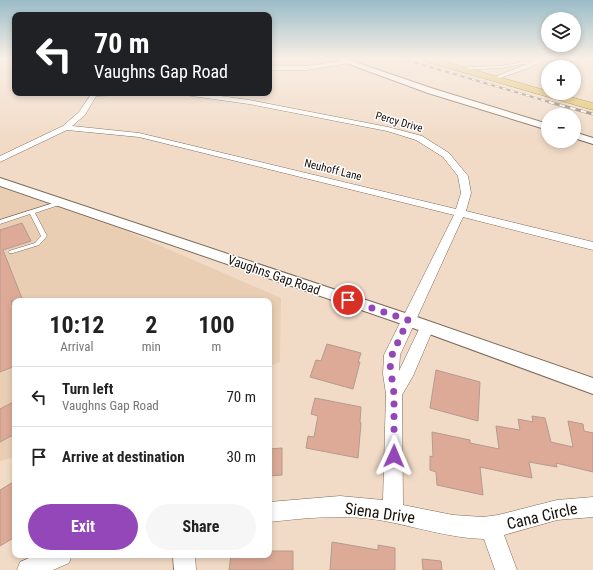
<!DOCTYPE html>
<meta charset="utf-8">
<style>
:root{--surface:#fff;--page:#f6f6f6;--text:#222;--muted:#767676;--line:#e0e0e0;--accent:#9347b9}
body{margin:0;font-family:"Roboto Condensed",sans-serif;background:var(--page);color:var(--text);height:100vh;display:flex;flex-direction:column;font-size:15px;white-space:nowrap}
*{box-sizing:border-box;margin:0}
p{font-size:13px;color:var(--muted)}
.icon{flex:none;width:22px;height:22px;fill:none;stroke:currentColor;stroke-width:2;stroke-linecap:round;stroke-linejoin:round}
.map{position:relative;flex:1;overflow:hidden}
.panel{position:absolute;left:12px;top:298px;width:260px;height:260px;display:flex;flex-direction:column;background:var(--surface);border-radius:8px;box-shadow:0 2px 6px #0003}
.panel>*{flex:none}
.guide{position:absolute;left:12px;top:12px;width:260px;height:84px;border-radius:8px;box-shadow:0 2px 6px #0003;background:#202124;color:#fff;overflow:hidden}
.controls{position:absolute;left:541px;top:12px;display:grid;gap:8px}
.controls a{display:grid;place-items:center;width:40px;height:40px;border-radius:50%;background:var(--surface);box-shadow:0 2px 6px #0003;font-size:20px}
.pin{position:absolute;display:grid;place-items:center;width:34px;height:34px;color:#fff;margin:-17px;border:2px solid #fff;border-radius:50%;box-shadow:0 1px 4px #0007}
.me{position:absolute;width:44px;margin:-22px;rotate:1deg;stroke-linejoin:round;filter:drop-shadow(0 0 3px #0008)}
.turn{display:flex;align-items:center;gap:14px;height:84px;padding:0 16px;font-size:18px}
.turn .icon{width:52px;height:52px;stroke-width:2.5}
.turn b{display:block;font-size:28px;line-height:34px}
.eta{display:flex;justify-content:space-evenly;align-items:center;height:68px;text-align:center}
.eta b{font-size:24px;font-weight:700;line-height:28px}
.button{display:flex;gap:8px;margin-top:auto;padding:8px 16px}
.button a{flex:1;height:46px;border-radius:24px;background:var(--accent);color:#fff;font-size:16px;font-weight:700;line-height:46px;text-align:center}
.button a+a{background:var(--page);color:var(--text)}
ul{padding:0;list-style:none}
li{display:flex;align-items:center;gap:12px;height:60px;padding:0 16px;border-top:1px solid var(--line)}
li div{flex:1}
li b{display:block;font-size:15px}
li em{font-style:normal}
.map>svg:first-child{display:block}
</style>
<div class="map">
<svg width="593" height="570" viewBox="0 0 593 570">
<rect width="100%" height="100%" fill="#f1dbc7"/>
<path fill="#eaceb4" d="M0 187 124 230 281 298 280 362 269 366V301H15V457L0 461Z"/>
<g fill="#dcaa97" stroke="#b69a8f">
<path d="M22 223 31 241 3 250 23 301H11L15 313V366L0 372V230Z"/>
<path d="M327 344 361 353 358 362H360L353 389 310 377 316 360 321 361Z"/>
<path d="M436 370 480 382 478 421 430 408Z"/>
<path d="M315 398 361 407 360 422 361 423 358 458 306 448 308 436 314 437 318 416 311 414Z"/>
<path d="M15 401V434L0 442V409Z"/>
<path d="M532 416 545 418 551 442 573 447 568 421 583 424 584 431 593 433V472L556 463 557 467 529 462 532 478 480 467 483 495 437 485 436 472 430 470V456L433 457 432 432 470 440V443L499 449 496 426 520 430 518 419 533 422Z"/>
<path d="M282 448V475L269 476V449Z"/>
<path d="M15 481V537L0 546V490Z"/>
<path d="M332 542 378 550V545L395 548V570H330Z"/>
<path d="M269 551H293V570H229L231 555H269Z"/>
<path d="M422 559 441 561 442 570H423Z"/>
</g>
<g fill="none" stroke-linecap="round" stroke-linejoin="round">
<defs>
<g id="service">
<path d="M523 62 535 64 533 65 523 64 501 68 460 70 458 69 470 67 501 66Z"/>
<path d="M63 200 66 202 65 203 35 213 47 236 39 245 13 253H9L8 252 9 251 35 243 41 236 30 214 0 224V220Z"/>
</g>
<g id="minor">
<path d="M539 59H546L531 67 495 80 490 79Z"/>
<path d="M348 60 350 61V63L307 70H269V66H307Z"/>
<path d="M92 93H125L122 95 96 96 85 115 72 126 139 133 456 209 461 193 458 176 443 157 416 140 387 131 249 104 185 95 182 93H199L249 100 388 127 422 136 449 153 468 176 471 193 466 211 593 242V250L463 217 400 355 399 371 422 323 427 322 432 323 434 327 413 376 402 395 403 505 453 515 483 517 498 515 557 500 593 497V517L557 520 504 535 517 570H495L484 539C448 538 414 526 379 520 342 514 306 518 269 522V502L340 496 383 500 386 394 383 374 384 355 454 215 139 137 67 130 0 162V156L63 126 79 112Z"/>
<path d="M36 555H72L69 563 53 570H17L20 562Z"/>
<path d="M173 555H195L196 570H174Z"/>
</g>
<g id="tertiary">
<path d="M337 59H346L434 89 548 124V130L428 93 338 60Z"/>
<path d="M574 132 593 138V144L574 138Z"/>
<path d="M0 178 414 316 593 378V394L402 324 0 186Z"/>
</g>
<path id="primary" d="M423 59H435L548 91V93H555L593 103V110L424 61Z"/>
</defs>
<use href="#service" stroke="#7e6a58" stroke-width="1"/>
<use href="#minor" stroke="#7e6a58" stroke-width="1"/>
<use href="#tertiary" stroke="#7e6a58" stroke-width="2"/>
<use href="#primary" stroke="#8b6a03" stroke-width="1"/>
<use href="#service" fill="#fff" fill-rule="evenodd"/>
<use href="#minor" fill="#fff" fill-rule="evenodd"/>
<use href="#tertiary" fill="#fff" fill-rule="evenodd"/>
<use href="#primary" fill="#dfc366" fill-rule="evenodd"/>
<defs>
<path id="rail-far1" d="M403 59 553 103"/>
<path id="rail" d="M549 102 593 114"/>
</defs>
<use href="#rail-far1" stroke="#8d7d6f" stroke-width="2"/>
<use href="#rail" stroke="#8d7d6f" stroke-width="3"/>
<use href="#rail-far1" stroke="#fff" stroke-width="1.5" stroke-dasharray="4" stroke-linecap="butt"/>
<use href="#rail" stroke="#fff" stroke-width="2" stroke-dasharray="5.5" stroke-linecap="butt"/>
</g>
<linearGradient id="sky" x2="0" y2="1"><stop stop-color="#9abcc8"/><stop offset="0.42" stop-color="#f9efe6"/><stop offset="1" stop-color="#f9efe6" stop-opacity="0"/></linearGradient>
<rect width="593" height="139" fill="url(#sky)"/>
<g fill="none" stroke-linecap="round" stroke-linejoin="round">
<path stroke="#9347b9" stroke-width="7" stroke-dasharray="0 12.6" d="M348 300 408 320 392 355 390 364 394 394V456"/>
</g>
<g text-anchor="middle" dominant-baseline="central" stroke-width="3" stroke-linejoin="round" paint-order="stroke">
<g font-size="11" fill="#170f08" stroke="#fff">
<text transform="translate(399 122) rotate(16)">Percy Drive</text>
<text transform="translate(333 170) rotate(14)">Neuhoff Lane</text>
</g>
<g font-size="13" fill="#170f08" stroke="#fff">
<text transform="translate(274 275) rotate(19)">Vaughns Gap Road</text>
</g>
<g font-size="16" fill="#170f08" stroke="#fff">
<text transform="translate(380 513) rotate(8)">Siena Drive</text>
<text transform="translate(542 516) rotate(-13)">Cana Circle</text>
</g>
</g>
</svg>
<div class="controls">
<a><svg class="icon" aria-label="layers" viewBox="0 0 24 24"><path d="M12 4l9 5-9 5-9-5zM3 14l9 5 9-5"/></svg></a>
<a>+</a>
<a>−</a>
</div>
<div class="pin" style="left:348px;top:300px;background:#d93025"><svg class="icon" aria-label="arrive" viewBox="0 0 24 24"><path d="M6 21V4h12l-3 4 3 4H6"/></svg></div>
<svg class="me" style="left:394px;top:456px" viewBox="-20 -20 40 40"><path d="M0-17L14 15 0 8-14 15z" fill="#9347b9" stroke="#fff" stroke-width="4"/></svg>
<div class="guide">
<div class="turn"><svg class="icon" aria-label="left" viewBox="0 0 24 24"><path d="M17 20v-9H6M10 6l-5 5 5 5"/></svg><div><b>70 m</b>Vaughns Gap Road</div></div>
</div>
<section class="panel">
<div class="eta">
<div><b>10:12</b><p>Arrival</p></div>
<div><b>2</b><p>min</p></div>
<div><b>100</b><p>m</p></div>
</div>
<ul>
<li><svg class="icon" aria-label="left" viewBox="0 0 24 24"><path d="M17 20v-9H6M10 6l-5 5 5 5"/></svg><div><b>Turn left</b><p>Vaughns Gap Road</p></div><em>70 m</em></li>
<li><svg class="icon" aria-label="arrive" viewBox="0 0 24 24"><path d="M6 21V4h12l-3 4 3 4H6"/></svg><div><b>Arrive at destination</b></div><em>30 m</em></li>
</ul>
<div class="button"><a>Exit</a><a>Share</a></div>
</section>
</div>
